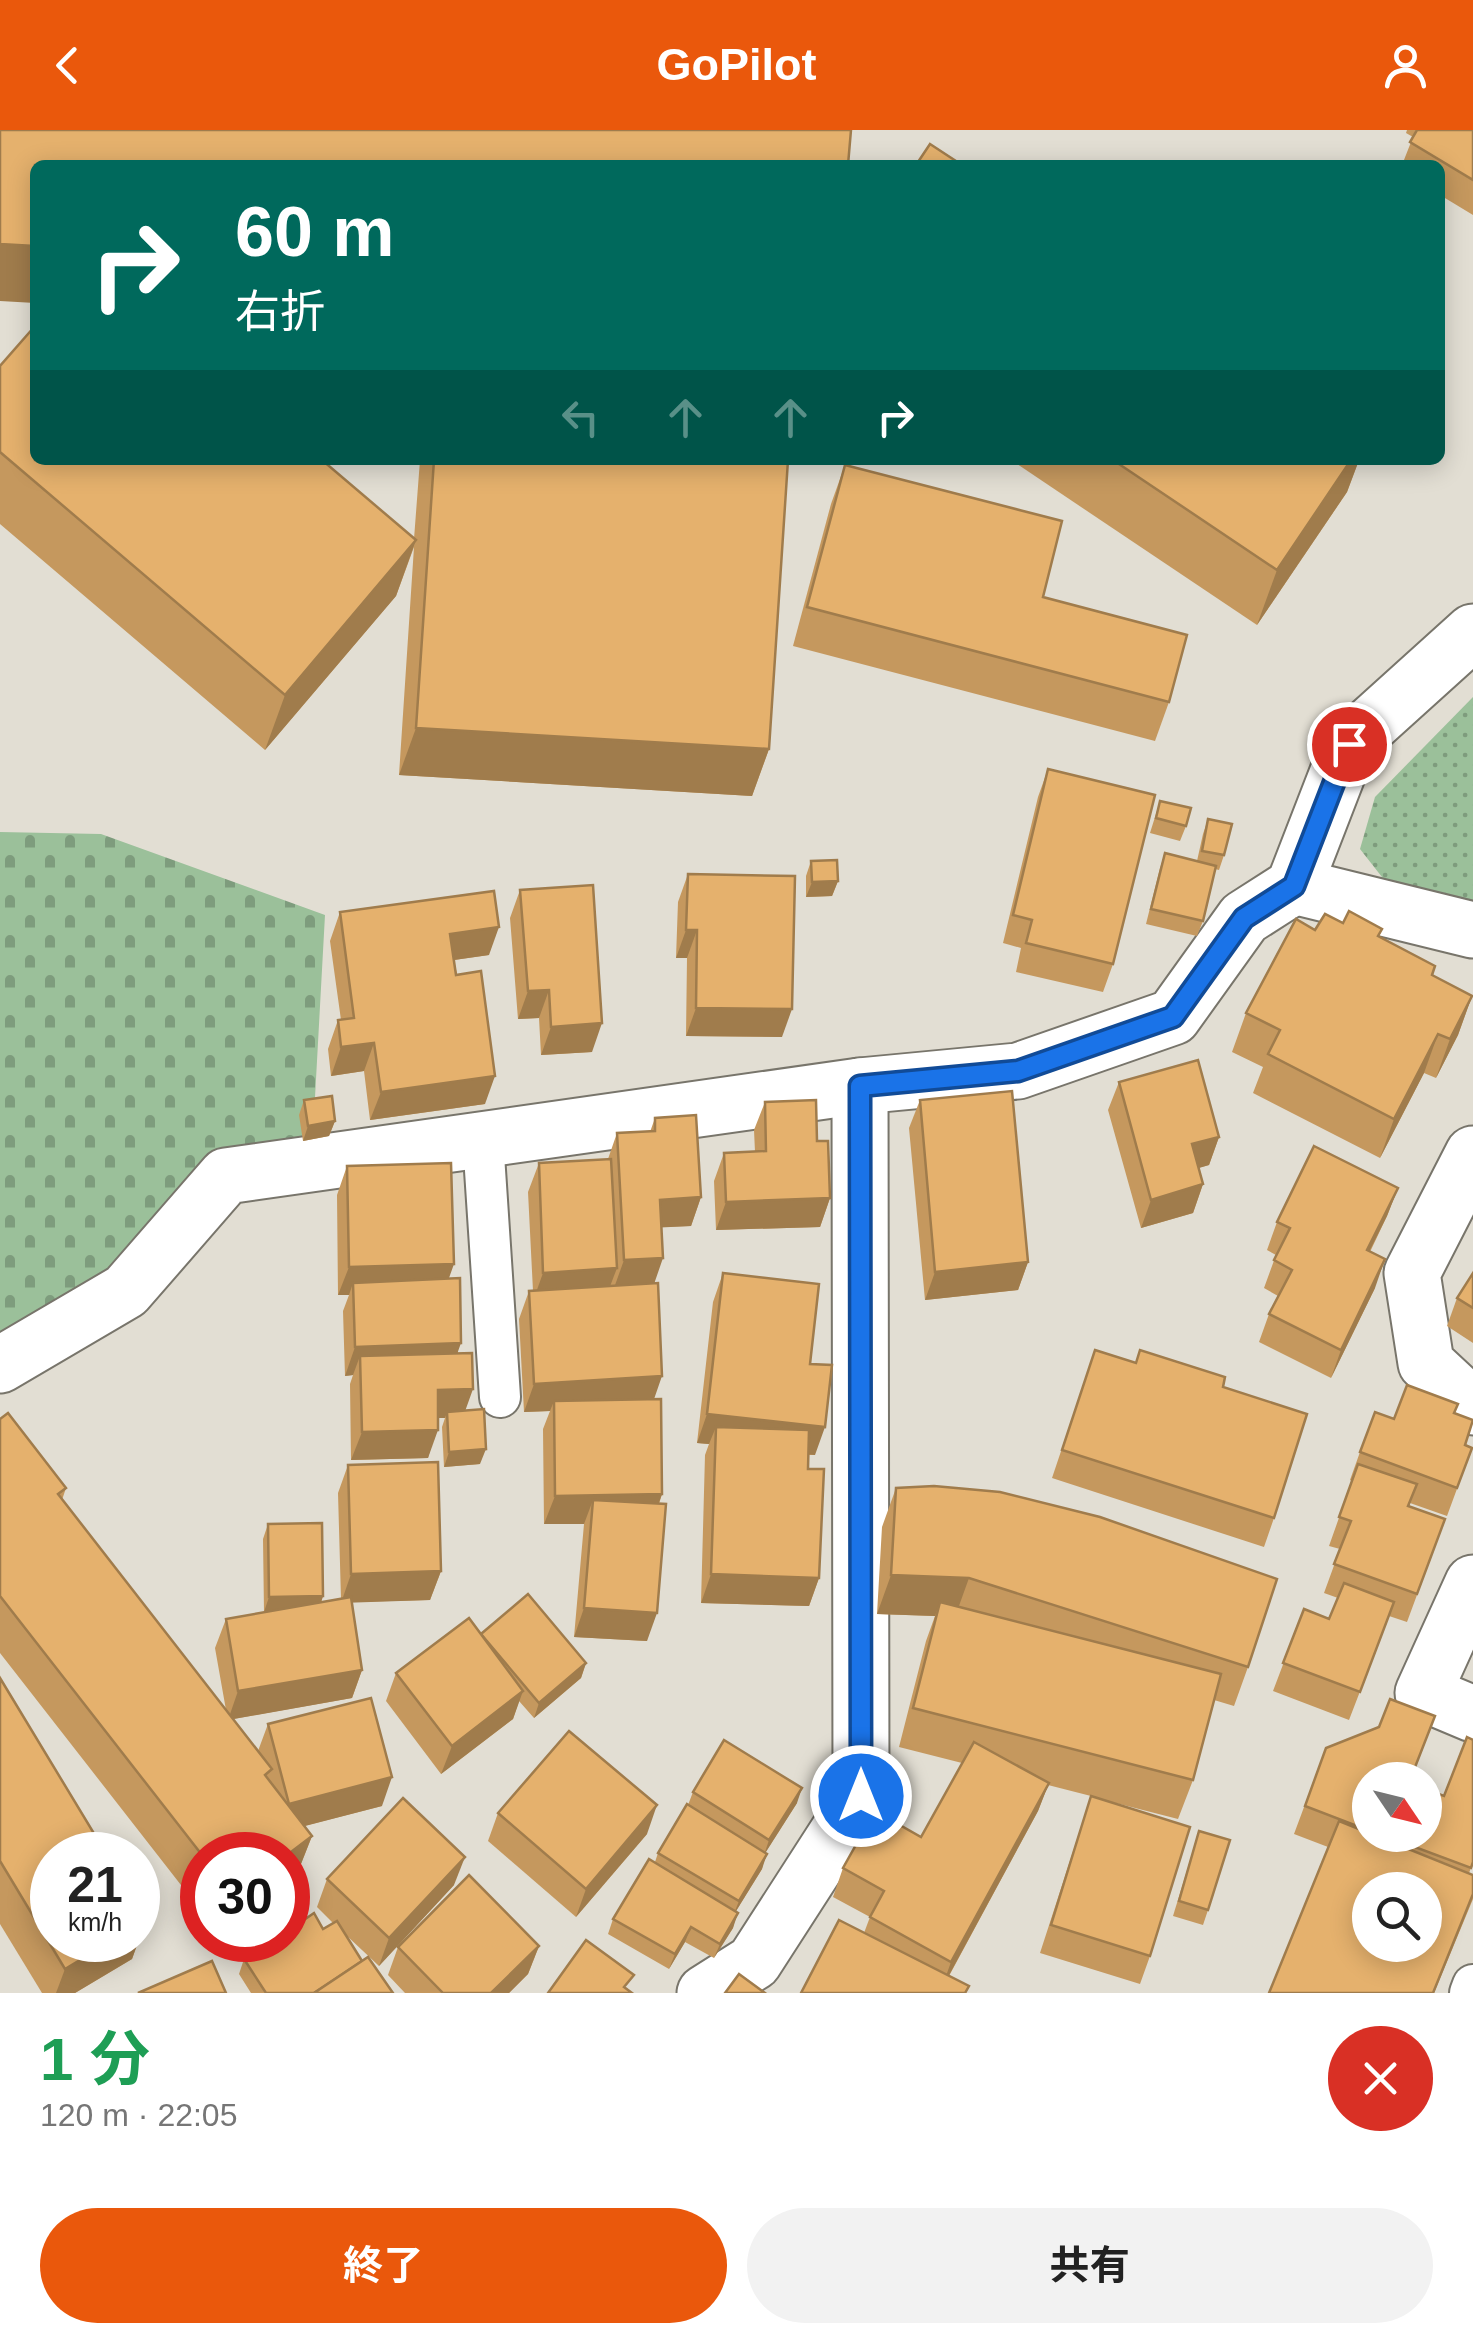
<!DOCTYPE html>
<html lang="ja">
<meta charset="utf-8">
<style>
:root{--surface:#fff;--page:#f2f2f2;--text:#222;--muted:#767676;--accent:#ea580c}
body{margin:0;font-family:Arial,"Noto Sans JP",sans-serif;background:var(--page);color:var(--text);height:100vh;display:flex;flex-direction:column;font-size:38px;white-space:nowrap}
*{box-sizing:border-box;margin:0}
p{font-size:32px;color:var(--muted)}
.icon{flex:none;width:55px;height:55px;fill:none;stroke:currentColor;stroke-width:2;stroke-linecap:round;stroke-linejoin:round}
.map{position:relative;height:1863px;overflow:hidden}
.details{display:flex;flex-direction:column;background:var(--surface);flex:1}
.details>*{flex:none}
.banner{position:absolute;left:30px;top:30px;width:1415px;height:305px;border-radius:15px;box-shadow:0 5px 25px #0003;background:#00695c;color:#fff;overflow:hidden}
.needle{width:65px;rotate:125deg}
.tools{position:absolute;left:1352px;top:1632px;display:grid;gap:20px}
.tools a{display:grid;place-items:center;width:90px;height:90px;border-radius:50%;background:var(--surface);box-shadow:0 5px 25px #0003;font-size:50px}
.speed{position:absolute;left:30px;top:1702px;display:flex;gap:20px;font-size:50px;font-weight:700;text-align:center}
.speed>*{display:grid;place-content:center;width:130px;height:130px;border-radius:50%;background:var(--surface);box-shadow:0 5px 25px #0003;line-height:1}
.speed small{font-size:25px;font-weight:400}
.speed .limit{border:15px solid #d22;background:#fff;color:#111}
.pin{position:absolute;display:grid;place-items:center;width:85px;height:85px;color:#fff;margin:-42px;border:5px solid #fff;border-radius:50%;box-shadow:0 2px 10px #0007}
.me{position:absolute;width:110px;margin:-55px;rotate:0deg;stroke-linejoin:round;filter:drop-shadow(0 0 8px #0008)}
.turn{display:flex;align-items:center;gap:35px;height:210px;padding:0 40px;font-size:45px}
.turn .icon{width:130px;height:130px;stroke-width:2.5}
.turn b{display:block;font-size:70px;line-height:85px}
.lanes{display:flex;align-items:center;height:95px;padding:0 40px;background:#0003;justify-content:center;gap:50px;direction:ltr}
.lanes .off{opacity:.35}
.round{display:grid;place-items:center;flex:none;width:105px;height:105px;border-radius:52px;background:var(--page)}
.summary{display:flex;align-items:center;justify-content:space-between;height:170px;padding:0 40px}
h1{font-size:60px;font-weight:700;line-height:75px;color:#1e9e55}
.primary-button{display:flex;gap:20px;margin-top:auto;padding:20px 40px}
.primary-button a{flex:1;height:115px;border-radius:60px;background:var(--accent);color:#fff;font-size:40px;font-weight:700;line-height:115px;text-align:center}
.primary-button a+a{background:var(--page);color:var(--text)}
header{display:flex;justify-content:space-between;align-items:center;height:130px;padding:0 40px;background:var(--accent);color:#fff;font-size:45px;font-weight:700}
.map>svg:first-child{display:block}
</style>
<header><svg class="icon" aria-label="back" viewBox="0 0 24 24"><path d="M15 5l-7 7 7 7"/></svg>GoPilot<svg class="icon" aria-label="person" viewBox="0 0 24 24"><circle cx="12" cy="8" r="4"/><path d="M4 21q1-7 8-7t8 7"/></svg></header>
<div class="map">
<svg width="1473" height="1863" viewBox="0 0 1473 1863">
<defs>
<pattern id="cemetery-stones" width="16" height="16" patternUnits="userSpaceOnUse" patternTransform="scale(2.5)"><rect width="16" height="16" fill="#9bc09a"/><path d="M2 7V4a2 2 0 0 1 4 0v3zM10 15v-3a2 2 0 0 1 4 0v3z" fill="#7e9c7d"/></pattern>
<pattern id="park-dots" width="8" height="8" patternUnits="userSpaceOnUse" patternTransform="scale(2.5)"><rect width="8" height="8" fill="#9bc09a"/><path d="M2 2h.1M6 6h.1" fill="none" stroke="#7e9c7d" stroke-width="1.8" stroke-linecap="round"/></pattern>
</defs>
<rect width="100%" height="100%" fill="#e2ded3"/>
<path fill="url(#cemetery-stones)" d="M0 702 101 704 325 785 313 1004 207 1032 108 1148 0 1211Z"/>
<path fill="url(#park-dots)" d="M1473 567V773L1389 756 1360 719 1375 667Z"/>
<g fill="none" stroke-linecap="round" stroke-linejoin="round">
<defs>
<g id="service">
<path d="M483 1010 500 1267"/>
<path d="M1470 1863 1473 1855"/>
</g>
<g id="minor">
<path d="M1294 756 1473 800"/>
<path d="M1473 1024 1412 1143 1426 1233 1473 1277"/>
<path d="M0 1235 126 1161 226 1046 860 956 1018 941 1173 887 1244 788 1294 756 1349 614 1473 502"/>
<path d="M1473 1453 1423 1563 1473 1584"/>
<path d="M705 1863 754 1832 861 1666 860 956"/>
</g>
</defs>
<use href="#service" stroke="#78756b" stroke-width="44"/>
<use href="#minor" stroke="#78756b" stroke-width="59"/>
<use href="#service" stroke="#fff" stroke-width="40"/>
<use href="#minor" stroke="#fff" stroke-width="55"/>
</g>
<g fill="#c5985e">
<path d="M1407 0H1473V85L1440 65V35H1402L1413 7 1406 3Z"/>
<path d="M0 236 414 409 420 330H788L769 619 752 666 399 645 414 417 396 466 265 620 0 394Z"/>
<path d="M1011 330H1359L1347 362 1257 495Z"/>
<path d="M845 335 1043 467 1169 572 1155 611 793 516 831 374Z"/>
<path d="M1048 639 1113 834 1103 862 1016 842 1021 818 1003 813 1038 667Z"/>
<path d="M1160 671 1186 696 1180 711 1150 703Z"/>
<path d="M1208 689 1224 725 1219 740 1215 739 1203 791 1197 806 1146 794 1160 738 1165 723 1197 731 1203 704Z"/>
<path d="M811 731 838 751 832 766 806 767V746Z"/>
<path d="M688 744 782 907 686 906 687 828H676L678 772Z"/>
<path d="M520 760 592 922 541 925 539 888 518 889 510 788Z"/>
<path d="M340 782 489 825 454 830 485 974 370 990 364 941 331 946 328 919 338 890H341L330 811Z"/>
<path d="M1343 793 1382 799 1379 807 1432 845 1472 866 1458 905 1436 948 1424 943 1380 1028 1253 963 1263 937 1232 922 1246 883 1315 800Z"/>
<path d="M1119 952 1219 1007 1209 1035 1198 1038 1203 1054 1193 1083 1141 1098 1108 980Z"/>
<path d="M304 970 335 991 329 1006 303 1011 299 985Z"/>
<path d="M920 970 1028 1132 1018 1160 925 1170 909 998Z"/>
<path d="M765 972 817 1011 830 1068 820 1097 716 1100 714 1051 724 1023 755 1022 754 1000Z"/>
<path d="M655 988 701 1067 691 1096 662 1097 654 1154 653 1269 662 1364 659 1374 647 1511 574 1507 584 1394H544L543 1299 550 1281 524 1282 519 1189 529 1161H533L528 1062 539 1033 608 1029 617 1003 650 1002Z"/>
<path d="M347 1036 449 1149 465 1280 480 1334 444 1337 442 1297 445 1288H438L428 1328 351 1330 350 1254 353 1245 345 1246 343 1181 349 1165H338L337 1065Z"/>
<path d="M1398 1058 1387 1086 1370 1122 1375 1158 1331 1248 1259 1212 1269 1184 1278 1166 1264 1158 1276 1125 1267 1120 1277 1092Z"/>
<path d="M723 1143 810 1234 815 1325H809L808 1339 819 1448 809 1476 701 1473 705 1325 709 1314 697 1313 713 1172Z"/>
<path d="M1473 1143V1213L1447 1196 1457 1168Z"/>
<path d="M1095 1220 1136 1233 1223 1257 1274 1388 1264 1417 1052 1348Z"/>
<path d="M1454 1283 1465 1315 1472 1318 1447 1386 1410 1373 1409 1377 1445 1389 1407 1492 1389 1486 1349 1590 1273 1561 1304 1479 1329 1489 1338 1468 1324 1463 1340 1419 1329 1416 1352 1351 1350 1350 1360 1322 1394 1289Z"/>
<path d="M0 1289 66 1358 62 1370 226 1580 215 1518 226 1489 264 1482 263 1409 268 1394 323 1466 321 1473 341 1469 338 1363 348 1335 441 1441 430 1470 351 1472 362 1540 352 1568 233 1589 258 1621 268 1594 382 1676 304 1696 312 1706 297 1744 202 1725V1782L0 1523Z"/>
<path d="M896 1358 1248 1537 1234 1576 1214 1570 1193 1650 1178 1689 1100 1669 1150 1826 1140 1854 1040 1823 1091 1666 1048 1655 1038 1681 949 1846 969 1856 966 1863H801L864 1803 870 1787 833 1767 843 1738 921 1707 962 1633 899 1617 926 1511 935 1486 877 1484 882 1397Z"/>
<path d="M481 1504 586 1533 581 1548 534 1588 519 1571 513 1589 441 1644 386 1571 396 1543Z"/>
<path d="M0 1548 146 1790 132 1829 75 1863H42L0 1794Z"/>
<path d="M1326 1618 1370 1650V1705H1389L1387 1711 1395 1714 1398 1705 1473 1733 1469 1743 1473 1745V1769L1434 1863H1269L1328 1717 1294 1704Z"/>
<path d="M693 1662 797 1673 765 1723 762 1739 736 1781 733 1798 714 1828 685 1812 669 1839 608 1804 613 1789 655 1732 658 1723 688 1675Z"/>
<path d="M498 1683 647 1704 576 1787 488 1711Z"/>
<path d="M1199 1701 1208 1780 1203 1795 1173 1786Z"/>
<path d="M327 1749 454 1755 379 1836 346 1805 362 1831 393 1863H251L239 1844 244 1829 323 1799 333 1793 317 1777Z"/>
<path d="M539 1816 528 1844 509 1863H405L388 1845 398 1817Z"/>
</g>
<g fill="#a07c4c">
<path d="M0 114 35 116V173L0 171Z"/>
<path d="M1351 330H1359L1347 362 1257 495 1277 440Z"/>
<path d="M416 410 396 466 265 620 285 565Z"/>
<path d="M416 598 769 619 752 666 399 645Z"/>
<path d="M838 751 832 766 806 767 812 752Z"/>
<path d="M499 797 489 825 440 832 450 804Z"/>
<path d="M686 800H697L687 828H676Z"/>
<path d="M549 860 539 888 518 889 528 861Z"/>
<path d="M1472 866 1458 905 1436 948 1450 909Z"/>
<path d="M696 878 792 879 782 907 686 906Z"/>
<path d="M602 893 592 922 541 925 551 897Z"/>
<path d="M1438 904 1424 943 1380 1028 1394 989Z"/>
<path d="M374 913 364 941 331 946 341 917Z"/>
<path d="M495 946 485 974 370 990 381 962Z"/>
<path d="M335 991 329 1006 303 1011 308 996Z"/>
<path d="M1219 1007 1209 1035 1182 1043 1192 1014Z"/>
<path d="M1203 1054 1193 1083 1141 1098 1151 1070Z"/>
<path d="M1398 1058 1387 1086 1356 1148 1367 1120Z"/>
<path d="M701 1067 691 1096 650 1098 660 1070Z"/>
<path d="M830 1068 820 1097 716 1100 726 1072Z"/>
<path d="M663 1128 653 1157 614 1158 624 1130Z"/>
<path d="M1385 1129 1375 1158 1331 1248 1341 1220Z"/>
<path d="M1028 1132 1018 1160 925 1170 935 1142Z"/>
<path d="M454 1134 444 1162 353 1153 349 1165H338L349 1137Z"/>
<path d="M617 1138 606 1167 533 1171 543 1143Z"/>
<path d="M461 1213 451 1241 360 1226 353 1245 345 1246 355 1217Z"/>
<path d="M662 1246 652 1275 554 1271 550 1281 524 1282 534 1254Z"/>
<path d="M473 1259 463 1287 447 1282 445 1288H428L438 1260Z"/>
<path d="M707 1284 825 1297 815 1325 715 1315 716 1297 709 1314 697 1313Z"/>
<path d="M438 1300 428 1328 351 1330 362 1302Z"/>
<path d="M486 1319 480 1334 444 1337 449 1322Z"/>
<path d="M662 1364 652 1392 593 1370 584 1394H544L555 1366Z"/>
<path d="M441 1441 430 1470 341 1473 351 1444Z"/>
<path d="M711 1444 819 1448 809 1476 701 1473Z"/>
<path d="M891 1445 969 1448 955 1487 940 1472 935 1486 877 1484Z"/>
<path d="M323 1466 318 1481 264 1482 269 1467Z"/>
<path d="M584 1478 657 1483 647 1511 574 1507Z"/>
<path d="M586 1533 581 1548 534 1588 539 1573Z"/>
<path d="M362 1540 352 1568 228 1590 238 1561Z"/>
<path d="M523 1561 513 1589 441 1644 452 1616Z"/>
<path d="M392 1647 382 1676 278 1703 289 1674Z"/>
<path d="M1049 1653 1038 1681 941 1860 951 1832Z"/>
<path d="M802 1658 797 1673 764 1725 769 1710Z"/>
<path d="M657 1675 647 1704 576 1787 586 1759Z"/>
<path d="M312 1706 297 1744 288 1752 287 1725Z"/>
<path d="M767 1724 762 1739 733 1786 739 1771Z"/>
<path d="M465 1727 454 1755 379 1836 389 1808Z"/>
<path d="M738 1783 733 1798 714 1828 720 1814Z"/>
<path d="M146 1790 132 1829 75 1863H56L65 1839 113 1810H138V1795Z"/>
<path d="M691 1797 685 1812 669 1839 675 1824Z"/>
<path d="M539 1816 528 1844 509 1863H491Z"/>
</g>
<g fill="#e5b16d" stroke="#a07c4c" stroke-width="2.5" fill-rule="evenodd">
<path d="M0 0H851L848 35H35V116L0 114Z"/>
<path d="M1417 0H1473V50L1410 12Z"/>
<path d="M930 14 962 35H916Z"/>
<path d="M35 196V330H322L416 410 285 565 0 322V236Z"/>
<path d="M434 330H788L769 619 416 598Z"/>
<path d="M1113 330H1351L1277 440Z"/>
<path d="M845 335 1062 391 1043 467 1187 505 1169 572 807 477Z"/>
<path d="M1048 639 1155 665 1113 834 1026 813 1032 790 1013 785Z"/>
<path d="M1160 671 1191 678 1186 696 1156 688Z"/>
<path d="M1208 689 1232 694 1224 725 1202 721Z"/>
<path d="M1165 723 1216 736 1203 791 1151 779Z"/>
<path d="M837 730 838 751 812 752 811 731Z"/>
<path d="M688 744 795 746 792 879 696 878 697 800H686Z"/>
<path d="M593 755 602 893 551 897 549 860 528 861 520 760Z"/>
<path d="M494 761 499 797 450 804 456 845 481 841 495 946 381 962 374 913 341 917 338 890 354 888 340 782Z"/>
<path d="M1349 781 1382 799 1378 806 1435 836 1432 845 1472 866 1450 909 1438 904 1394 989 1268 924 1280 900 1246 883 1296 789 1315 800 1325 784 1343 793Z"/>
<path d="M1198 930 1219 1007 1192 1014 1203 1054 1151 1070 1119 952Z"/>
<path d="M1012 961 1028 1132 935 1142 920 970Z"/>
<path d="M332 966 335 991 308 996 304 970Z"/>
<path d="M816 970 817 1011H828L830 1068 726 1072 724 1023 766 1021 765 972Z"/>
<path d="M696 985 701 1067 660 1070 663 1128 624 1130 617 1003 655 1001V988Z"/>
<path d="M1314 1016 1398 1058 1367 1120 1385 1129 1341 1220 1269 1184 1292 1140 1274 1130 1290 1098 1277 1092Z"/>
<path d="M611 1029 617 1138 543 1143 539 1033Z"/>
<path d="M451 1033 454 1134 349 1137 347 1036Z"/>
<path d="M723 1143 819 1154 810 1234 832 1235 825 1297 707 1284Z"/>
<path d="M1473 1143V1178L1457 1168Z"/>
<path d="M460 1148 461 1213 355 1217 353 1153Z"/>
<path d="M658 1153 662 1246 534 1254 529 1161Z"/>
<path d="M1095 1220 1136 1233 1140 1220 1225 1247 1223 1257 1307 1284 1274 1388 1062 1320Z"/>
<path d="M472 1223 473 1259 438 1260V1300L362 1302 360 1226Z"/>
<path d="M1407 1255 1458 1274 1454 1283 1473 1290 1465 1315 1472 1318 1457 1358 1360 1322 1375 1282 1394 1289Z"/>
<path d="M661 1269 662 1364 555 1366 554 1271Z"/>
<path d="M484 1279 486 1319 449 1322 447 1282Z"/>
<path d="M8 1283 66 1358 58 1364 272 1639 265 1645 312 1706 287 1725H202L0 1466V1289Z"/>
<path d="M716 1297 809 1300 808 1339H824L819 1448 711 1444Z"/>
<path d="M438 1332 441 1441 351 1444 348 1335Z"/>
<path d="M1358 1334 1417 1354 1408 1376 1445 1389 1417 1464 1334 1434 1351 1391 1339 1387Z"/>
<path d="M934 1356 1000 1362 1100 1387 1277 1449 1248 1537 969 1448 891 1445 896 1358Z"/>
<path d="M593 1370 666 1374 657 1483 584 1478Z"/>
<path d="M322 1393 323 1466 269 1467 268 1394Z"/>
<path d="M1344 1453 1394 1472 1360 1562 1283 1533 1304 1479 1329 1489Z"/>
<path d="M528 1464 586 1533 539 1573 481 1504Z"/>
<path d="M351 1467 362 1540 238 1561 226 1489Z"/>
<path d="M940 1472 1221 1544 1193 1650 913 1578Z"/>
<path d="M469 1488 523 1561 452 1616 396 1543Z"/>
<path d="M0 1548 107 1725H52V1810H113L65 1839 0 1731Z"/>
<path d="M371 1568 392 1647 289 1674 268 1594Z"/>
<path d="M1390 1569 1435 1586 1410 1650H1370V1701L1305 1676 1326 1618 1379 1597Z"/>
<path d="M569 1601 657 1675 586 1759 498 1683Z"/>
<path d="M1467 1607 1473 1610V1732L1471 1738 1396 1710 1398 1705H1425V1659L1444 1666Z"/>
<path d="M724 1610 802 1658 769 1710 693 1662Z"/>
<path d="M974 1612 1049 1653 951 1832 870 1787 884 1761 843 1738 875 1681 921 1707Z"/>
<path d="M1091 1666 1190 1697 1150 1826 1051 1795Z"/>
<path d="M403 1668 465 1727 389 1808 327 1749Z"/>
<path d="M687 1674 767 1724 739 1771 658 1723Z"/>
<path d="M1339 1691 1473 1745V1764L1433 1863H1269ZM1370 1760H1425V1815H1370Z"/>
<path d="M1199 1701 1230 1710 1208 1780 1179 1771Z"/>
<path d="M649 1729 738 1783 720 1814 691 1797 675 1824 613 1789Z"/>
<path d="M469 1745 539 1816 491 1863H443L398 1817Z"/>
<path d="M138 1775 146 1790 138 1795Z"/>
<path d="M314 1783 323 1799 337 1791 362 1831 314 1863H266L244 1829 273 1810H288V1801Z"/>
<path d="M839 1790 969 1856 965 1863H801Z"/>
<path d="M586 1810 634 1845 624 1857 632 1863H548Z"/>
<path d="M368 1827 393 1863H314Z"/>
<path d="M212 1831 226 1863H138Z"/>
<path d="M739 1844 765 1863H725Z"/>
</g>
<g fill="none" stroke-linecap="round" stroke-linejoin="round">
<defs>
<path id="route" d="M861 1666 860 956 1018 941 1173 887 1244 788 1294 756 1349 614"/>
</defs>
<use href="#route" stroke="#114b97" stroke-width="25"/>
<use href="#route" stroke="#1a73e8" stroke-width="18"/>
</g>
</svg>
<div class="tools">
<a><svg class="needle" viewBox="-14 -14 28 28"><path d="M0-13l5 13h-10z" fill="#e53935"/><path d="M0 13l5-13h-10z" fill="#767676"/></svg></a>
<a><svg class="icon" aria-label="search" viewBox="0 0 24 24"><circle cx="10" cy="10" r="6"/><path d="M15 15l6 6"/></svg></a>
</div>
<div class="speed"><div>21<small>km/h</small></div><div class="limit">30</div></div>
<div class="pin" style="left:1349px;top:614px;background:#d93025"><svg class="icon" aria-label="arrive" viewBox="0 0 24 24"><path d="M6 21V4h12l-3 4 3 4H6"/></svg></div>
<svg class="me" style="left:861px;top:1666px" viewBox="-20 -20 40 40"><circle r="17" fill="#1a73e8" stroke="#fff" stroke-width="3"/><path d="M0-11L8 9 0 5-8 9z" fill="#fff"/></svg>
<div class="banner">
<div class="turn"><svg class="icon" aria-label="right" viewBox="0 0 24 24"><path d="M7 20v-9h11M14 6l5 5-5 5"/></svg><div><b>60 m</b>右折</div></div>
<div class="lanes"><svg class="icon off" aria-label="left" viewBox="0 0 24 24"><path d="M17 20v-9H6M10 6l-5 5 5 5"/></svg><svg class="icon off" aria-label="ahead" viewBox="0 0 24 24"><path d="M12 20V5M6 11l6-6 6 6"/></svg><svg class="icon off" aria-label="ahead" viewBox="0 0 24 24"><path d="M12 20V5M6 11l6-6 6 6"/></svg><svg class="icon" aria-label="right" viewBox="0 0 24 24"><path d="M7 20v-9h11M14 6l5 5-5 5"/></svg></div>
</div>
</div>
<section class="details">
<div class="summary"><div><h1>1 分</h1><p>120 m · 22:05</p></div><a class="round" style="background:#d93025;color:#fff"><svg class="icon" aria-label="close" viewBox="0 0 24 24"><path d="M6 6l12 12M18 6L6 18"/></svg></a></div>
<div class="primary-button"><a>終了</a><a>共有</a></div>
</section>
